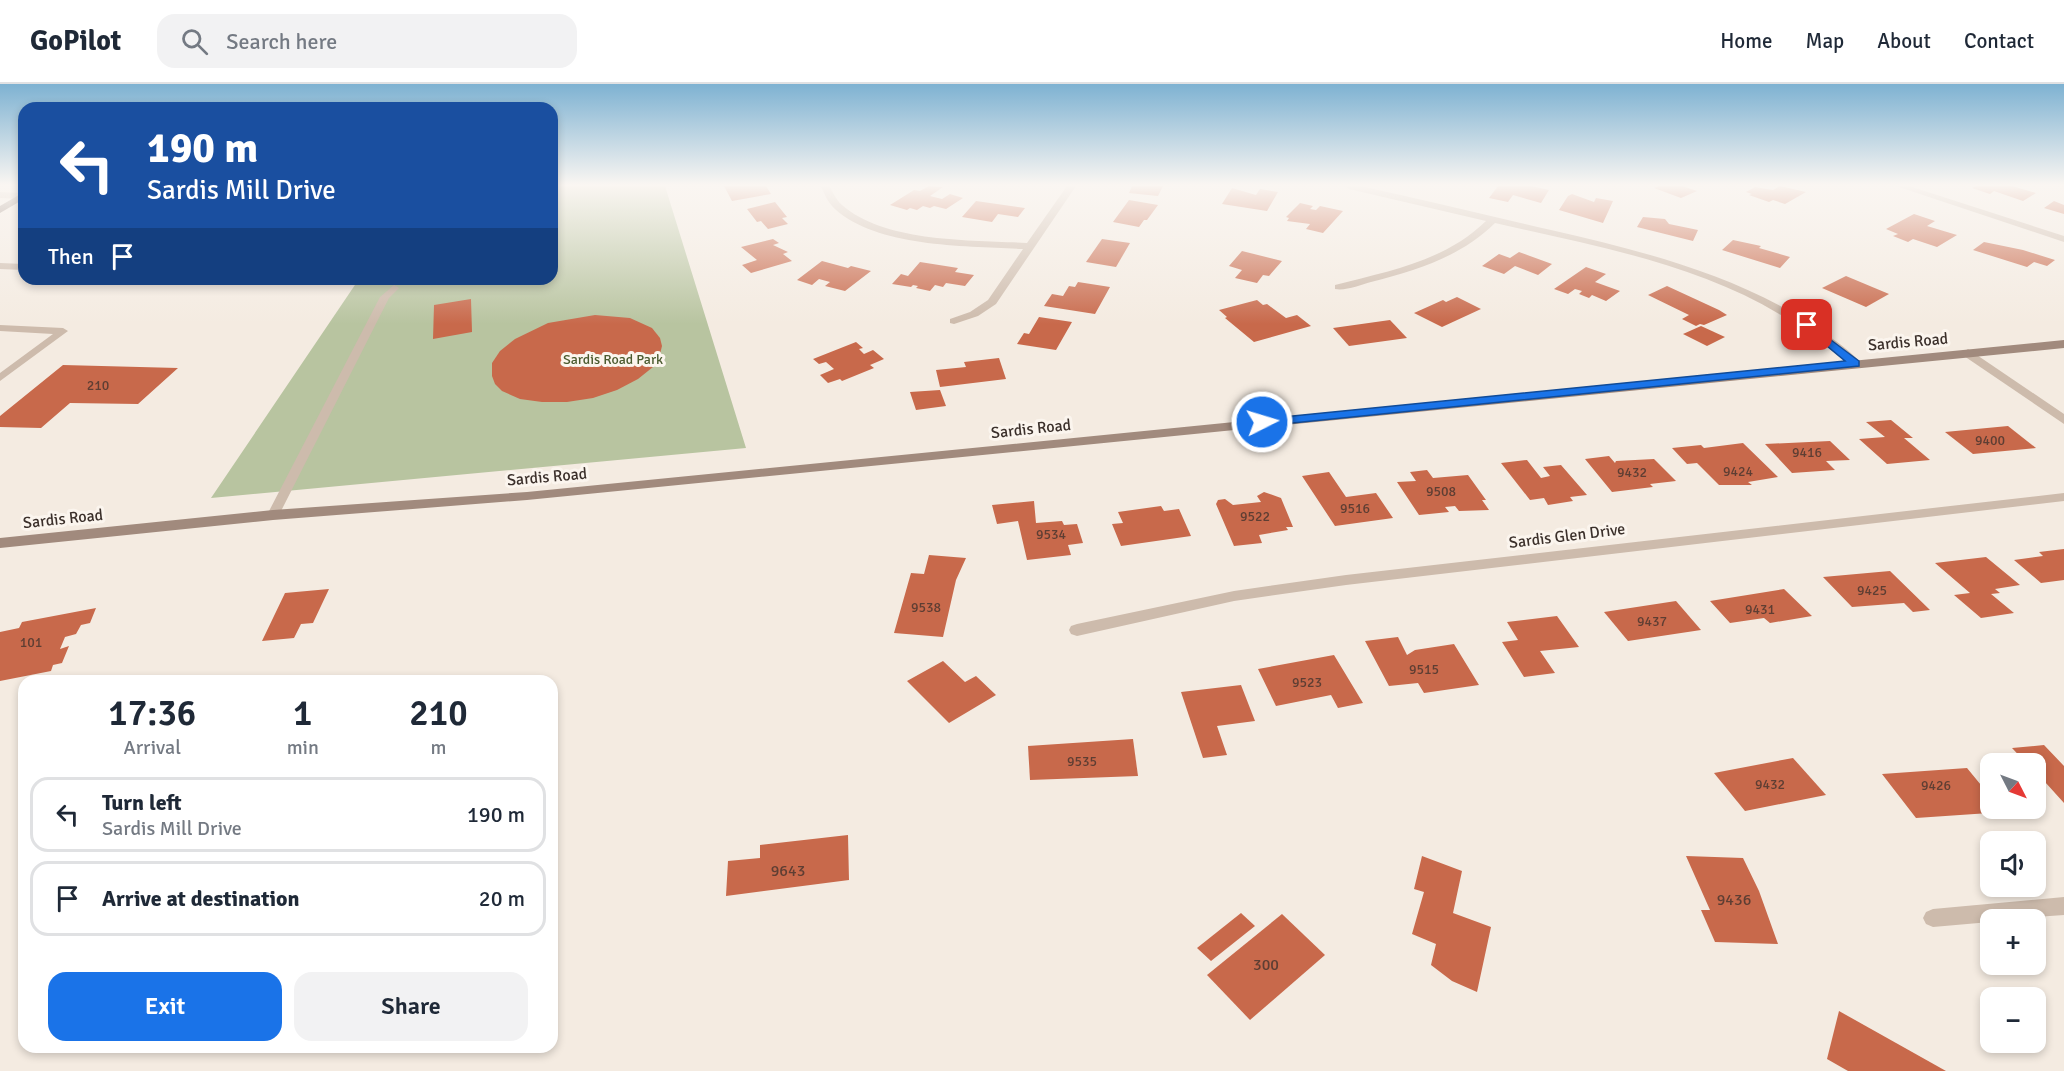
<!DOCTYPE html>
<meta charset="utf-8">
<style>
:root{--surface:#fff;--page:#f2f2f3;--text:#1f2937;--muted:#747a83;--line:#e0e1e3;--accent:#1a73e8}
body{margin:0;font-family:Signika,sans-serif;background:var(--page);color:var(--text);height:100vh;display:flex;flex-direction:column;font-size:22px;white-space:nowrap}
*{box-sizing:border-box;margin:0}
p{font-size:20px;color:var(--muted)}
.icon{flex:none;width:33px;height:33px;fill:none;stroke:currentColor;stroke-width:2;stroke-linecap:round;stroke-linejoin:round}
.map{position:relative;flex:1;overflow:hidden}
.side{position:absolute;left:18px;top:591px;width:540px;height:378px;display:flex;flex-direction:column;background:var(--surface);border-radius:18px;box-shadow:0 3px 9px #0003}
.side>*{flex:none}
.top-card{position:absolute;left:18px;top:18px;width:540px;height:183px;border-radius:18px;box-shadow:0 3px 9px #0003;background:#1a4fa0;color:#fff;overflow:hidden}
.needle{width:39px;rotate:132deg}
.buttons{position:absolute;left:1980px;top:669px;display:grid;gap:12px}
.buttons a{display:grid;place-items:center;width:66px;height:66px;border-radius:12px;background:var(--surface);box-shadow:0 3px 9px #0003;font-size:30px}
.pin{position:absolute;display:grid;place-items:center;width:51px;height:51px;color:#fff;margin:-26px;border-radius:12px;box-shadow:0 3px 9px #0006}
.me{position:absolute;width:66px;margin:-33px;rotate:85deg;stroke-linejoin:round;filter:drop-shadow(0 0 4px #0008)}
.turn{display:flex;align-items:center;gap:21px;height:126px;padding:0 30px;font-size:27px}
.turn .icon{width:78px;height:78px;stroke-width:2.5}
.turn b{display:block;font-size:42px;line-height:51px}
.then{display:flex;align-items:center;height:57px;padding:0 30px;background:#0003;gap:12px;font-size:22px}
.eta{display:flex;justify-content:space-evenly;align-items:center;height:102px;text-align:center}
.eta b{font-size:36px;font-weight:600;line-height:42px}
.cta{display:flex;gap:12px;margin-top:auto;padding:12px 30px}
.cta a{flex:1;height:69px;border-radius:18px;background:var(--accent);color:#fff;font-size:24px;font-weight:600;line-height:69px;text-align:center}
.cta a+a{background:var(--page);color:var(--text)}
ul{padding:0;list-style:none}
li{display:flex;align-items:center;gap:18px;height:75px;margin:0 12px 9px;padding:0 18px;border:3px solid var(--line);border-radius:18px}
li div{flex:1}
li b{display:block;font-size:22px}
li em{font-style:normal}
header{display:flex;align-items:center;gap:36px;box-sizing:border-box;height:84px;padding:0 30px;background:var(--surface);border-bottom:2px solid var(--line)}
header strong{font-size:28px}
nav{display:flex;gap:33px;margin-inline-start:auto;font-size:21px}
.search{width:420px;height:54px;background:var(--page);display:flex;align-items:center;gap:15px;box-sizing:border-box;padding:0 21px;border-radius:18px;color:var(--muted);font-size:22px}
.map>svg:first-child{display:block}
</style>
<header>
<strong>GoPilot</strong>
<div class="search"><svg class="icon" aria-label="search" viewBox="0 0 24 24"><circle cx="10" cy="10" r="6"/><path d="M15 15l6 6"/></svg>Search here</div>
<nav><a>Home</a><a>Map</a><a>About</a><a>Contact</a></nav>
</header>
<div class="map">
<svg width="2064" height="987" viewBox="0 0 2064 987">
<rect width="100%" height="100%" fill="#f4ebe1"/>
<path fill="#b8c4a0" d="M552 102H665L746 364 211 414 359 195H552Z"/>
<g fill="#c8694b">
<path d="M724 102H766L771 110 732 117Z"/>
<path d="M929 102 943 103 930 112 942 115 950 110 963 114 946 125 934 122 930 124 923 122 917 126 910 124 907 126 890 121 914 106 920 107Z"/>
<path d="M1132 102H1163L1158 112 1129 109Z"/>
<path d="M1498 102H1531L1549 106 1541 119 1513 111 1508 118 1489 114Z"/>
<path d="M1659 102H1682L1697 107 1681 114 1654 104Z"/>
<path d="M1780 102 1806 108 1785 120 1773 116 1769 118 1749 111 1752 110 1746 108 1755 103 1773 106Z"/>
<path d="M1976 102H2012L2036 109 2023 117 1994 107 1990 110 1972 104Z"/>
<path d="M1232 104 1256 111 1260 105 1278 108 1267 127 1222 120Z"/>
<path d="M1572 110 1594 118 1596 114 1613 117 1603 139 1559 126 1568 112Z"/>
<path d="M1129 116 1158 121 1147 136H1144L1139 143 1113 138Z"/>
<path d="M976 117 1025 124 1018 133 998 130 992 138 962 133Z"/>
<path d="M2054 117 2064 121V130L2044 124Z"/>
<path d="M775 118 787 133 782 134 788 140 768 145 761 137 757 138 747 125Z"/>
<path d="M1300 119 1313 122 1310 125 1316 126 1320 122 1343 127 1323 149 1306 145 1310 140 1287 137 1289 134 1286 133Z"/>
<path d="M1914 130 1935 137 1927 142 1957 151 1937 163 1913 155 1908 158 1893 152 1898 150 1886 145Z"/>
<path d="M1643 133 1665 135 1669 140 1698 146 1693 157 1637 143Z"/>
<path d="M773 155 779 159 773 161 788 168 783 170 792 177 751 189 742 181 757 176 741 163Z"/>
<path d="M1102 155 1130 159 1116 183 1086 178Z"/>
<path d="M1733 156 1761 162 1759 164 1790 173 1780 184 1722 166Z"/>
<path d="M1984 158 2023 166 2055 176 2047 182 2034 178 2027 183 1973 166Z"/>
<path d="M1242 167 1282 177 1269 192 1263 191 1257 199 1235 194 1242 186 1229 182Z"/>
<path d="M1519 168 1552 180 1538 191 1515 182 1504 190 1482 182 1499 170 1510 174Z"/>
<path d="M822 177 848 184 851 182 871 187 845 207 825 202 830 198 819 195 812 201 797 196Z"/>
<path d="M920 178 958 184 955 188 974 191 965 202 946 199 943 203 935 201 930 207 916 204 918 202 913 201 911 203 892 200 901 190 908 192Z"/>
<path d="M1586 183 1606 190 1595 198 1620 207 1606 217 1592 211 1589 214 1579 210 1582 207 1575 205 1568 210 1554 205Z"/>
<path d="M1846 192 1889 210 1866 223 1822 204Z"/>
<path d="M1078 198 1110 203 1095 230 1044 222 1052 210 1063 212 1069 202 1075 203Z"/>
<path d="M1667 202 1719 226 1727 231 1704 241 1700 240 1696 242 1682 235 1689 231 1648 211Z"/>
<path d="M1457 213 1481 225 1442 243 1414 229 1443 216 1446 218Z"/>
<path d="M471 215 472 248 433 255 434 221Z"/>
<path d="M1257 216 1263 221 1267 220 1286 234 1297 231 1311 242 1254 258 1225 234 1227 233 1219 226Z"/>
<path d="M595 231 630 234 652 244 660 254 662 262 660 270 653 283 638 295 617 306 593 314 567 318H542L520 315 502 307 495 300 492 292V279L500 267 515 255 548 239Z"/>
<path d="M1039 233 1072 238 1056 266 1017 260 1024 249 1029 250Z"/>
<path d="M1390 236 1407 254 1349 262 1333 244Z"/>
<path d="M1701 242 1725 253 1707 262 1683 250Z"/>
<path d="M856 258 863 264 859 265 864 270 873 266 884 275 870 281 874 284 842 297 840 295 828 299 820 291 834 285 826 278 819 280 813 275Z"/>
<path d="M999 274 1006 295 940 303 936 286 966 283 964 278Z"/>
<path d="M63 281 178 284 138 320 70 319 41 344 0 343V332Z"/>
<path d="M940 306 946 322 916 326 910 308Z"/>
<path d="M1891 336 1913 354H1904L1930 376 1887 380 1859 355 1885 353 1866 338Z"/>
<path d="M2008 342 2036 364 1973 370 1945 348Z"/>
<path d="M1830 357 1850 376 1826 377 1835 386 1792 389 1765 360Z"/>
<path d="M1743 359 1778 393 1748 398 1752 401H1719L1697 379 1687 380 1672 364 1701 361 1704 364Z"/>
<path d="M1609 372 1615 379 1616 377 1654 375 1676 397 1650 400 1653 403 1612 408 1585 375Z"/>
<path d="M1527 376 1541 394 1550 392 1543 383 1561 381 1587 411 1570 413 1573 417 1548 421 1544 414 1530 416 1501 379Z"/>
<path d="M1427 386 1433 394 1468 391 1486 416H1482L1489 426 1459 427 1455 422 1445 423 1449 428 1419 431 1397 398 1416 397 1410 388Z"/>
<path d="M1329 388 1346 413 1376 409 1393 434 1335 442 1302 392Z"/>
<path d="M1264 408 1281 414 1293 443H1286L1288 446 1259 451 1262 459 1234 462 1216 420 1218 416 1225 415 1233 421 1261 418 1257 412Z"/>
<path d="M1034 417 1036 439 1062 437 1064 441 1077 440 1083 459 1068 461 1071 471 1027 476 1018 437 997 440 992 421Z"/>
<path d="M1161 422 1164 427 1179 425 1191 452 1121 462 1112 440 1123 439 1118 428Z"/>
<path d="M2064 465V496L2041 499 2014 476 2043 472 2039 468Z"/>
<path d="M929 471 966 474 956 496 943 553 894 549 911 489 924 490Z"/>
<path d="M1986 473 2020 501 1995 505 2000 509 1991 510 2014 529 1981 534 1954 511 1970 509 1935 479Z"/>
<path d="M1890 487 1930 526 1913 528 1904 519 1852 523 1823 493Z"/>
<path d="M329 505 313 539 301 540 294 554 262 557 285 509Z"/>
<path d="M1784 505 1812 532 1770 539 1764 534 1730 539 1710 517Z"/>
<path d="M1676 517 1701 546 1628 557 1604 528Z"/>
<path d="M96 524 90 539 81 541 76 550 65 553 60 565 69 562 62 579 53 581 51 587 0 597V548L19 544 22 538Z"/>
<path d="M1557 532 1579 563 1540 567 1555 589 1524 593 1502 558 1518 556 1507 538Z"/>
<path d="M1398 553 1407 571 1415 566 1454 560 1479 601 1424 609 1418 599 1389 602 1365 557Z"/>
<path d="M1334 571 1363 619 1338 624 1331 611 1276 622 1258 585Z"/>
<path d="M943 577 965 598 976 592 996 611 949 639 907 597Z"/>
<path d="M1241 601 1255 637 1217 642 1227 671 1203 674 1181 608Z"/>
<path d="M1133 655 1138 692 1030 696 1028 662Z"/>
<path d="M2044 661 2064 682V719L2036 688V680H2027L2012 664Z"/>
<path d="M1793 674 1826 711 1745 727 1714 689Z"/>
<path d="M1967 684 1990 712V724H2001L2004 728 1916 734 1882 690Z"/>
<path d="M848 751 849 796 726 812 728 777 760 774V761Z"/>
<path d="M1422 772 1462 787 1453 829 1491 843 1477 908 1452 897 1431 881 1436 860 1412 850 1424 808 1414 805Z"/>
<path d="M1686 772 1743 774 1759 807 1778 860 1715 858 1701 826H1710Z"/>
<path d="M1241 829 1255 842 1211 877 1197 864Z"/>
<path d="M1282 830 1325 871 1250 936 1207 891Z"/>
<path d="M1839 927 1946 987H1848L1827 975Z"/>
</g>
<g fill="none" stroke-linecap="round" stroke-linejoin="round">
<g fill="#cdbbac" fill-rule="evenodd">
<path d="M0 179 24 180V186L0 185Z"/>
<path d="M394 201 399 204 389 214 279 431 273 435 269 434 267 431 380 213Z"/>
<path d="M0 241 63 244 68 247 0 297V289L53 250 0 247Z"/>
</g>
<g fill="#cdbbac" fill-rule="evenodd">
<path d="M821 102H829C833 108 836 116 842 121 885 159 973 156 1027 159L1067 102H1076L996 220 978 232 954 240 950 239V235L970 228 988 216 1023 165C968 162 878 164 835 125 828 119 824 109 821 102Z"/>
<path d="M1345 102H1360C1424 116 1487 131 1551 146 1642 167 1731 189 1811 240 1827 251 1848 264 1861 279L1855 283 1851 282C1828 263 1806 246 1781 231 1695 179 1591 161 1495 139 1460 173 1418 186 1371 198 1360 201 1346 207 1335 205V201C1389 187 1445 177 1486 137L1349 105Z"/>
<path d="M1896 102H1909L2064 152V158Z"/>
<path d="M0 108 24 109V115L0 114Z"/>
<path d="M1968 265 2064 330V340L1964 272 1962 269Z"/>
<path d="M2064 409V417L1346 501 1234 517 1077 552 1071 550 1069 546 1071 542 1077 540 1234 507 1346 491Z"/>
<path d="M2064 813V831L1990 836V838L1933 843 1926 840 1923 834 1926 828 1933 825Z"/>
</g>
<path fill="#a18a7d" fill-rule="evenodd" d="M2064 256V264L527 416 273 436 0 464V454L273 426 527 408Z"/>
<path fill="#7d675c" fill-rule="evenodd" d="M24 108V115L0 129V122Z"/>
</g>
<linearGradient id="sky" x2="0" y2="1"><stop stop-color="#7eb2d2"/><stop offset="0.42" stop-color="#faf6f2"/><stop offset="1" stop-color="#faf6f2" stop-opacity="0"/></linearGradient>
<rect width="2064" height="240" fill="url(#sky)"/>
<path fill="#1a73e8" stroke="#114b97" stroke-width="1.5" d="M1807 238 1859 277V282L1262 342 1256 338 1262 335 1845 277 1804 243V239Z"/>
<g text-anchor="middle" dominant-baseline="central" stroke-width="6" stroke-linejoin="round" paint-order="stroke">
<g font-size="14" fill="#4a5a2e" stroke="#fbf5ee">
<text x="613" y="275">Sardis Road Park</text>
</g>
<g font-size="14" fill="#5e3e33">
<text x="98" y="301">210</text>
<text x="1990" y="356">9400</text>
<text x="1807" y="368">9416</text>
<text x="1738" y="387">9424</text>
<text x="1632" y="388">9432</text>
<text x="1441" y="407">9508</text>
<text x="1355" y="424">9516</text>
<text x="1255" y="432">9522</text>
<text x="1051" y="450">9534</text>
<text x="1872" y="506">9425</text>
<text x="926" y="523">9538</text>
<text x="1760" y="525">9431</text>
<text x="1652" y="537">9437</text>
<text x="31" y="558">101</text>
<text x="1424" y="585">9515</text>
<text x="1307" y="598">9523</text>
<text x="1082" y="677">9535</text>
<text x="1770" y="700">9432</text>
<text x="1936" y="701">9426</text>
</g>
<g font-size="16" fill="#3b302b" stroke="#fbf5ee">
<text transform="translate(1908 258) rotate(-5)">Sardis Road</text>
<text transform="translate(1031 345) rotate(-6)">Sardis Road</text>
<text transform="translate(547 393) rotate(-5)">Sardis Road</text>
<text transform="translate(63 435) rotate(-6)">Sardis Road</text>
<text transform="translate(1567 452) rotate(-7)">Sardis Glen Drive</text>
</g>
<g font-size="16" fill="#5e3e33">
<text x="788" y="787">9643</text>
<text x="1734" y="816">9436</text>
<text x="1266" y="881">300</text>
</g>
</g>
</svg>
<div class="buttons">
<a><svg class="needle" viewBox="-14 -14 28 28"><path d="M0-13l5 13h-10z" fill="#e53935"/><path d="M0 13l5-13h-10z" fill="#747a83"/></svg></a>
<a><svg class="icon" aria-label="sound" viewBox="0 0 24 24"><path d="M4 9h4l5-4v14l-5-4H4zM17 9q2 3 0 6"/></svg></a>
<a>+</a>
<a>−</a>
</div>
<div class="pin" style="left:1807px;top:241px;background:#d93025"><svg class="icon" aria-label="arrive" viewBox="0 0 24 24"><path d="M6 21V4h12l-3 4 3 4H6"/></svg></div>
<svg class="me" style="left:1262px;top:338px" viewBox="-20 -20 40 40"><circle r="17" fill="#1a73e8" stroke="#fff" stroke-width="3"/><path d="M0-11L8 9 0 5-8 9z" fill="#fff"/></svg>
<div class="top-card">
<div class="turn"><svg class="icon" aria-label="left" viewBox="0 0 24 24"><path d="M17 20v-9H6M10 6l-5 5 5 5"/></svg><div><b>190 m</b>Sardis Mill Drive</div></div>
<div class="then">Then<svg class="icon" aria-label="arrive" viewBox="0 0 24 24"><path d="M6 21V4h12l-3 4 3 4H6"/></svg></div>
</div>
<section class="side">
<div class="eta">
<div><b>17:36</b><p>Arrival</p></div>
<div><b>1</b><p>min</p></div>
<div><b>210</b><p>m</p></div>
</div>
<ul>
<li><svg class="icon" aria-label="left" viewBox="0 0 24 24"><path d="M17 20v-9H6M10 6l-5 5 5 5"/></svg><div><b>Turn left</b><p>Sardis Mill Drive</p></div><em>190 m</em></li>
<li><svg class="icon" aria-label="arrive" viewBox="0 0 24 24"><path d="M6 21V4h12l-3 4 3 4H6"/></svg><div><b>Arrive at destination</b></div><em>20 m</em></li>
</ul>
<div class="cta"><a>Exit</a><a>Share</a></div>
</section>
</div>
